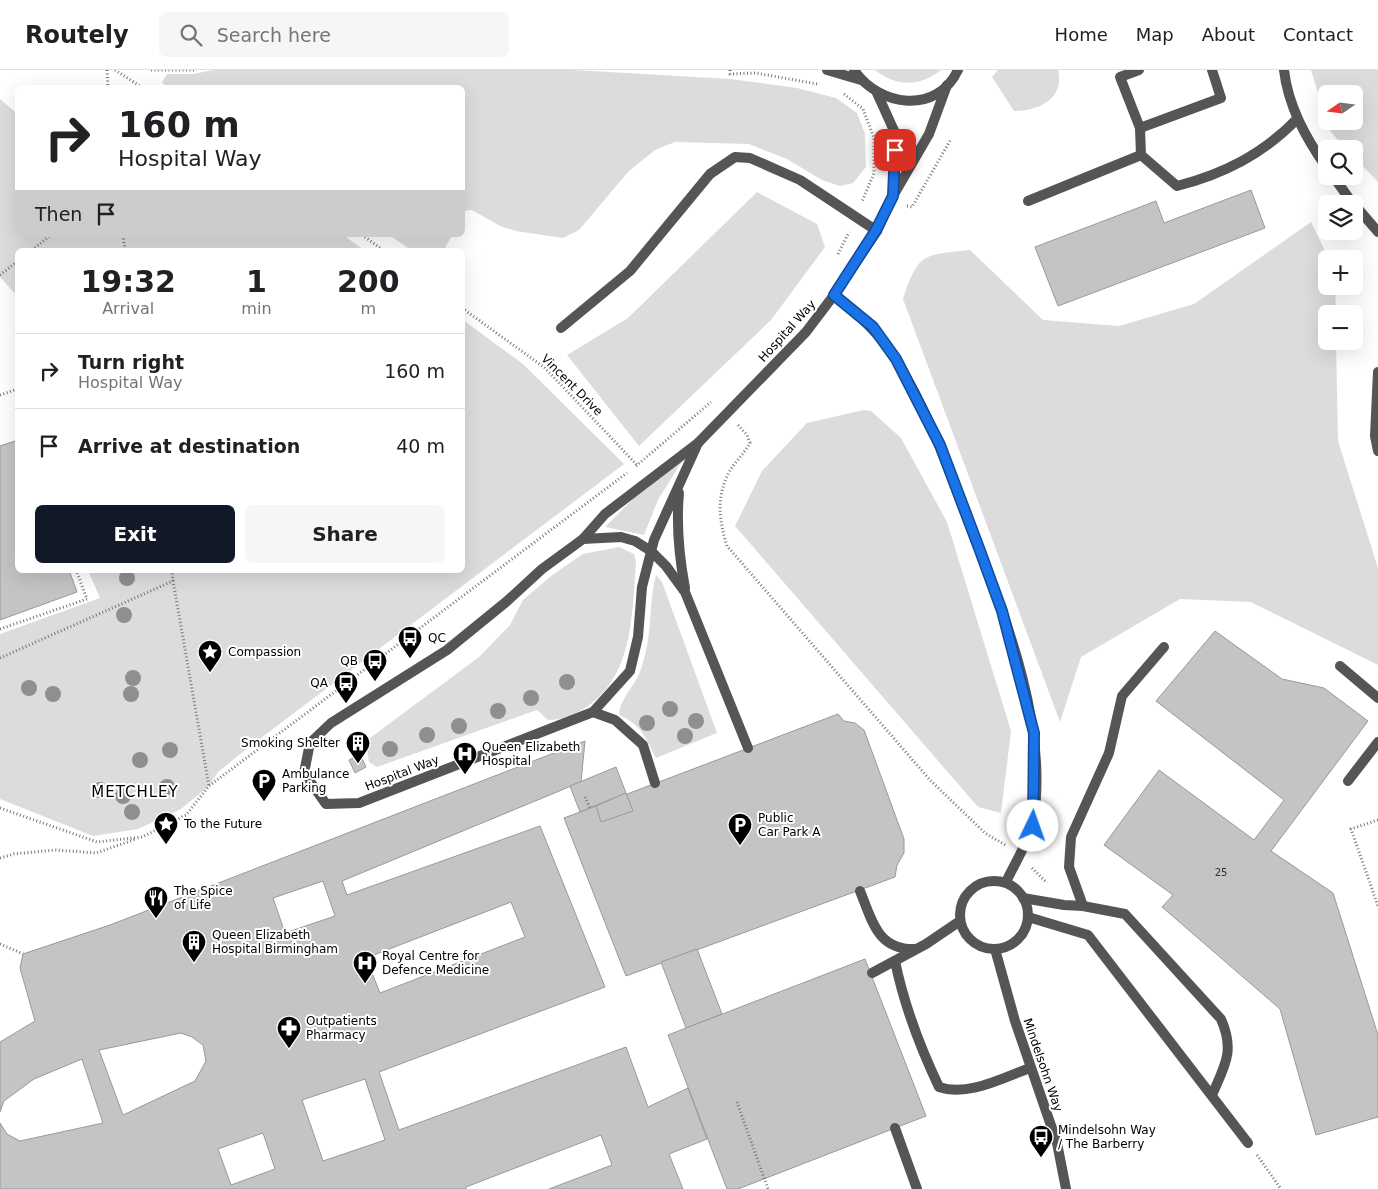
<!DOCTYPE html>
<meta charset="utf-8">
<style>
:root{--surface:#fff;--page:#f6f6f6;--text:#202124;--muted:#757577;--line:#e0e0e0;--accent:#111827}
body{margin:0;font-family:"DejaVu Sans",sans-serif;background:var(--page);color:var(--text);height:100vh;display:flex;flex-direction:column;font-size:19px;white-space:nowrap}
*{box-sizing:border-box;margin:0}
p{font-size:16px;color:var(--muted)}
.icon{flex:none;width:28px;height:28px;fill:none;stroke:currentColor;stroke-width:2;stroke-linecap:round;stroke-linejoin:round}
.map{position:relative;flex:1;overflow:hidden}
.sheet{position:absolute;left:15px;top:178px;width:450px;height:325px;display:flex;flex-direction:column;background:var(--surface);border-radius:8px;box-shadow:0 5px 20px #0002}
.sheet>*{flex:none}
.hud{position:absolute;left:15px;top:15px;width:450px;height:152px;border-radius:8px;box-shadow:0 5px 20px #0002;background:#fff;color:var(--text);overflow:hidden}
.needle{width:32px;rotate:256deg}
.controls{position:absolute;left:1318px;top:15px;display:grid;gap:10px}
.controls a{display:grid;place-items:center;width:45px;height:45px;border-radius:8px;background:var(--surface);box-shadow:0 5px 20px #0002;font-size:25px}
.pin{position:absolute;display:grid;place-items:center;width:42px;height:42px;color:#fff;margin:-21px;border-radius:10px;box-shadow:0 2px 8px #0006}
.me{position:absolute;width:55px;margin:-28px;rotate:3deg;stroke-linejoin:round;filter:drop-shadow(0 0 4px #0008)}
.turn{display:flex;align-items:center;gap:18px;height:105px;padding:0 20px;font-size:22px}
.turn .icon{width:65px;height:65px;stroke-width:2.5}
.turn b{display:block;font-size:35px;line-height:42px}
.then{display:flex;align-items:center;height:48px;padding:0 20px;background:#0003;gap:10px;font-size:19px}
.eta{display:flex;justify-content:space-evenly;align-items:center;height:85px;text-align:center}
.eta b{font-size:30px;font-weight:700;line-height:35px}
.action{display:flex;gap:10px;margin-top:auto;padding:10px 20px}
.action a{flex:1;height:58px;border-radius:8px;background:var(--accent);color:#fff;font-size:20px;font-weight:700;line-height:58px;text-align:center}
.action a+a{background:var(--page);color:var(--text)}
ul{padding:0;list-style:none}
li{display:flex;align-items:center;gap:15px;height:75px;padding:0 20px;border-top:1px solid var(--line)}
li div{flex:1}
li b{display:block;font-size:19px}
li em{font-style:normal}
header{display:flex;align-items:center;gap:30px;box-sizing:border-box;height:70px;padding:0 25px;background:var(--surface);border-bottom:1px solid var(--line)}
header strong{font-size:24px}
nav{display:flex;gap:28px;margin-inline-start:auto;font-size:18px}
.search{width:350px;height:45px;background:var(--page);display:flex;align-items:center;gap:12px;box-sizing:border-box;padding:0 18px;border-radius:8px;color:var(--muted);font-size:19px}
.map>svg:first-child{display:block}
</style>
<header>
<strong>Routely</strong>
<div class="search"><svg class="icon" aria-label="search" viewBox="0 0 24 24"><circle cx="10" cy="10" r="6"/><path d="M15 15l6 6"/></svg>Search here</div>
<nav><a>Home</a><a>Map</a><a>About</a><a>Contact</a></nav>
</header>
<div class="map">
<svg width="1378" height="1119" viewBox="0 0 1378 1119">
<rect width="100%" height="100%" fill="#fff"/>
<g fill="#dcdcdc">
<path d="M213 0H574L730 9 797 18 836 28 857 43 865 64 866 97 853 113 840 116 822 110 787 89 749 74 675 72 655 80 628 102 579 160 563 168 516 161 500 156 472 140 464 141 463 144 462 18H167L162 12 167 4H193Z"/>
<path d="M875 0H941C920 17 896 17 875 0Z"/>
<path d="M998 0H1058C1065 29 1038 41 1014 41L992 7Z"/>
<path d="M1311 0H1378V112L1354 87V79H1346L1331 62 1327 51H1354V24H1326V48Z"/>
<path d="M0 29 15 42H17L18 165H343L364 180H18L17 226 0 207Z"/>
<path d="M757 122 817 154 825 177 771 250 639 376 567 285 628 248Z"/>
<path d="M1311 152 1329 189H1326V216H1335L1336 244H1326V271H1336L1338 371 1378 498V595L1251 532 1180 529 1081 587 1060 652 903 229C918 182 924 185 970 180L1043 250 1119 256 1194 234Z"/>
<path d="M389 165H452L444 180H411Z"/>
<path d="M463 250 523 294 624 394 249 677 218 702 209 716 181 739 138 759 93 766 0 729V564L100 528 88 500H462Z"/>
<path d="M864 340 871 341 901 368 947 452 1011 661 1001 743 978 737 735 456 762 401 807 353Z"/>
<path d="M682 391 658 430 644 465 605 457 641 421Z"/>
<path d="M619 477 634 484 636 491C632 542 634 604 588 636 576 644 562 650 548 650L537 640 377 697 369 692 367 679 370 668 479 587 510 555 523 530 551 506 583 484Z"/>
<path d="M656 505 662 512 717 663 656 688C645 667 642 655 619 645 620 629 633 618 639 604 642 598 643 591 645 585 652 559 649 532 656 505Z"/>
</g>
<g fill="#c4c4c4" stroke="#999" fill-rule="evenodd">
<path d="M1251 120 1265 158 1058 236 1035 177 1156 131 1164 153Z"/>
<path d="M18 370V500H69L77 522 0 550V376Z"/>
<path d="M1215 561 1282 609 1324 618 1368 651 1271 781 1333 823 1378 965V1047L1316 1065 1280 939 1162 837 1173 825 1104 775 1159 700 1254 770 1284 730 1156 631Z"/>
<path d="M838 644 844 651 855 653 864 660 904 769V783L897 795 895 807 626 906 564 748Z"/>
<path d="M585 671 581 712 342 811 347 825 540 756 605 917 379 1002 399 1060 626 977 648 1037 688 1018 707 1069 669 1084 683 1119H549L612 1095 601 1065 466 1117V1119H0V1053L7 1064 20 1071 103 1053 82 989 34 1009 4 1031 0 1042V972L35 951 20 898 23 884 110 855ZM323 811 335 846 285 863 273 828ZM511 832 525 867 380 923 366 888ZM181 963 192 967 203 975 206 991 195 1011 123 1045 99 980ZM365 1009 385 1070 323 1091 302 1030ZM263 1063 275 1099 231 1115 218 1079Z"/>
<path d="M360 684 366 697 355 703 349 690Z"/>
<path d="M616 697 626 723 580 742 570 716Z"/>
<path d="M626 723 633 741 601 752 596 736Z"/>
<path d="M697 879 722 944 686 958 661 892Z"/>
<path d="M865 889 926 1046 738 1119H727L668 965Z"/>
</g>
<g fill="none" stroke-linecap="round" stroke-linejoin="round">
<g stroke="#777" stroke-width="3" stroke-dasharray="1 2.5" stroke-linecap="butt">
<path d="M107 0 108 18"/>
<path d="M115 0 143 18"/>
<path d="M151 0H195"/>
<path d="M730 0V4L756 3 817 14"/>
<path d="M844 24 863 39 874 68V103L862 132"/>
<path d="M907 136 912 137 951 69"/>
<path d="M123 165 125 180"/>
<path d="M362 165 383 180"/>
<path d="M32 180 51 165"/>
<path d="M838 184 849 162"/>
<path d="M0 205 18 191"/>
<path d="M462 238 545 298 637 395"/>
<path d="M0 325 18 319"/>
<path d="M738 355 747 365 750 373C744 384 735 392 729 402 716 427 719 450 727 476L930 710 985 763 1007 776"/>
<path d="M636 396 711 332"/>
<path d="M172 500 173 511"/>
<path d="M0 559 87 529 76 500"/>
<path d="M0 588 173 511 209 716"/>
<path d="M585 727 590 738"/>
<path d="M0 738 97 772 142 767 186 745 209 716 627 403"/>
<path d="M1378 750 1351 759 1378 836"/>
<path d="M0 788 14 784 55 780 96 783 136 769"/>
<path d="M1032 798 1047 813"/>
<path d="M0 874 23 884"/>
<path d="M737 1032 768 1119"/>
<path d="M1257 1085 1281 1119"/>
</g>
<g stroke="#555" stroke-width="10">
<path d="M1139 0 1120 7 1140 58 1141 85 1177 116C1224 104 1263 84 1297 49"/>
<path d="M1284 0C1288 36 1306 68 1326 97"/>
<path d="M1140 58 1221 28 1212 0"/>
<path d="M1333 106 1353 134"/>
<path d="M1028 131 1141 85"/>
<path d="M1354 134 1378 162"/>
<path d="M561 258 630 201 710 104 735 87 750 88 800 110 877 161"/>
<path d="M1378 302 1375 366 1378 381"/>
<path d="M698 373 654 470 642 517 638 567 630 601 593 642 359 733 326 734 304 703 310 673 331 653 447 580 506 532 542 499 583 469 621 467 635 471 651 481 666 496 685 522 748 678"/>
<path d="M679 423C676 456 679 486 685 518"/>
<path d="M1340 596 1378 628"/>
<path d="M593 642 615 650 643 675 655 713"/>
<path d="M1348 711 1378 672"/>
<path d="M860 821C872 850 877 880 915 879"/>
<path d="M1023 828 1064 835 1083 836 1125 844 1221 949C1235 981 1225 995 1212 1025"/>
<path d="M1083 836 1069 797 1071 767 1109 683 1122 626 1164 577"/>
<path d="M1028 847 1088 865 1248 1073"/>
<path d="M895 891C904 935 920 977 939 1017 968 1027 1002 1008 1030 998"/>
<path d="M872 903 926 874 960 851"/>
<path d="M895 1058 917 1119"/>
</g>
<g stroke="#555" stroke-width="10">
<path d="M877 23 896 65 893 125"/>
<path d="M834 225C858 245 880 263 896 290 927 339 947 394 967 448 1003 541 1050 653 1033 754 1031 766 1012 799 1006 812"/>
<path d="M583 469 605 444 698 373 806 262 834 225 877 161 893 126 929 64 947 15"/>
<circle cx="994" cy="845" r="34"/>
<path d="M995 879 1015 951 1057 1073 1066 1119"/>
</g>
<g stroke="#555" stroke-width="10">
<path d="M827 0 861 10"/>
<path d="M854 0C879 37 937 45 958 0"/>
</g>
</g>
<g fill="#8f8f8f">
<circle cx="127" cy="508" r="8"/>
<circle cx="124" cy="545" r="8"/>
<circle cx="133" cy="608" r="8"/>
<circle cx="567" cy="612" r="8"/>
<circle cx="29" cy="618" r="8"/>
<circle cx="53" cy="624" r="8"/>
<circle cx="131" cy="624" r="8"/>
<circle cx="531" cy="628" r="8"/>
<circle cx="670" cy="639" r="8"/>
<circle cx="498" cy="641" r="8"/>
<circle cx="696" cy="651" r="8"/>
<circle cx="647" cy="653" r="8"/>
<circle cx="459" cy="656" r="8"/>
<circle cx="427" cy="665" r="8"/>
<circle cx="685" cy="666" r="8"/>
<circle cx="390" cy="679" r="8"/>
<circle cx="170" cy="680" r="8"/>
<circle cx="140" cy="690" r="8"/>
<circle cx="167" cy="717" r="8"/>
<circle cx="100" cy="720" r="8"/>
<circle cx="123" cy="726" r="8"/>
<circle cx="132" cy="742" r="8"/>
</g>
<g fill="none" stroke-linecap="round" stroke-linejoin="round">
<defs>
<path id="route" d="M895 80 893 126 876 160 834 225 873 257 896 289 940 375 979 478 1002 541 1034 663 1033 756"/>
</defs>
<use href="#route" stroke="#114b97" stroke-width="12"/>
<use href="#route" stroke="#1a73e8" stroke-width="9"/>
</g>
<defs>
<symbol id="bus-pin" viewBox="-11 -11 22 30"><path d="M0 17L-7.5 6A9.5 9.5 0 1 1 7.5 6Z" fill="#000" stroke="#fff"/><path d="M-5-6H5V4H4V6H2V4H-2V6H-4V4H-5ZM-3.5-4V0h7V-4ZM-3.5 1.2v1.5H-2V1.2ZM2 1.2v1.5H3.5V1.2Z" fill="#fff"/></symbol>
<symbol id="sight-pin" viewBox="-11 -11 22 30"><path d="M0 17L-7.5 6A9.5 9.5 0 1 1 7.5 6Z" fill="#000" stroke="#fff"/><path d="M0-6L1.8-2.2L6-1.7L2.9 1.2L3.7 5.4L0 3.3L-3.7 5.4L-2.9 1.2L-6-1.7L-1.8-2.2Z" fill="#fff"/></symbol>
<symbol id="building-pin" viewBox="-11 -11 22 30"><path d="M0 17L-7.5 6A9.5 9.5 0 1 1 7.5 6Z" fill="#000" stroke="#fff"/><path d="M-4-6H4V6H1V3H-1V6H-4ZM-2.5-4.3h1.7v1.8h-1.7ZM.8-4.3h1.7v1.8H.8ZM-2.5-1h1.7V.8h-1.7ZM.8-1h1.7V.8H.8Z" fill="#fff"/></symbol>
<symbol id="hospital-pin" viewBox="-11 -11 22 30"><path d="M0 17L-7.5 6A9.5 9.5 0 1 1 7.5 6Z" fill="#000" stroke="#fff"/><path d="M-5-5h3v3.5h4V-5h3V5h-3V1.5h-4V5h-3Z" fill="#fff"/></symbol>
<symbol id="parking-pin" viewBox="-11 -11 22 30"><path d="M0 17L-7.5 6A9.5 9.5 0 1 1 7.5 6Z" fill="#000" stroke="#fff"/><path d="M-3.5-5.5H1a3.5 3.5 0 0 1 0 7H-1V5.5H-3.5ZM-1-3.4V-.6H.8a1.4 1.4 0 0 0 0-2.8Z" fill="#fff"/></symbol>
<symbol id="restaurant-pin" viewBox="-11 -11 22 30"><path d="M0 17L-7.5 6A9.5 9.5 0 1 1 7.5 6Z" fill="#000" stroke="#fff"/><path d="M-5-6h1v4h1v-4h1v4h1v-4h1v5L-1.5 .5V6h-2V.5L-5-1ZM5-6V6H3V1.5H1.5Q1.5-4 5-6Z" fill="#fff"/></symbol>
<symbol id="pharmacy-pin" viewBox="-11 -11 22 30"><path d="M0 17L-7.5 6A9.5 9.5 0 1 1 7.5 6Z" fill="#000" stroke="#fff"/><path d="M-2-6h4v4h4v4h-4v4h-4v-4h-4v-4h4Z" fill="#fff"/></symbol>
</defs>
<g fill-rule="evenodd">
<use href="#bus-pin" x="396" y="554" width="28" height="38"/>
<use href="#sight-pin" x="196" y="568" width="28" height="38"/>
<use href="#bus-pin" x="361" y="577" width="28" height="38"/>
<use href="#bus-pin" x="332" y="599" width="28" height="38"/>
<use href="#building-pin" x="344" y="659" width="28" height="38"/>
<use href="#hospital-pin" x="451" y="670" width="28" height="38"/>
<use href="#parking-pin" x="250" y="697" width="28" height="38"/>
<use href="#sight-pin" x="152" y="740" width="28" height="38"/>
<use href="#parking-pin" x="726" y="741" width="28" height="38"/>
<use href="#restaurant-pin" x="142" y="814" width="28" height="38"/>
<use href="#building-pin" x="180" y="858" width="28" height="38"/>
<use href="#hospital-pin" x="351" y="879" width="28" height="38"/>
<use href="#pharmacy-pin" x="275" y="944" width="28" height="38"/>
<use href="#bus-pin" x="1027" y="1053" width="28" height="38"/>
</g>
<g text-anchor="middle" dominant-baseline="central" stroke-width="4" stroke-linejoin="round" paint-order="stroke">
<g font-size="10" fill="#313131">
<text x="1221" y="802">25</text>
</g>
<g font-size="12" fill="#000" stroke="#fff">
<text transform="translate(787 261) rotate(-48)">Hospital Way</text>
<text transform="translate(572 315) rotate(45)">Vincent Drive</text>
<text transform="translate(402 703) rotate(-21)">Hospital Way</text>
<text transform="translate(1043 995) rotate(71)">Mindelsohn Way</text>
</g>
<g font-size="12" fill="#000" stroke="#fff" text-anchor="start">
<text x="428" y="568">QC</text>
<text x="228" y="582">Compassion</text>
<text x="358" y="591" text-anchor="end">QB</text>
<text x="328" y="613" text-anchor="end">QA</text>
<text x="340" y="673" text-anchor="end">Smoking Shelter</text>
<text x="482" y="677">Queen Elizabeth<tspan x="482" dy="14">Hospital</tspan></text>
<text x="282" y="704">Ambulance<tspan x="282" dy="14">Parking</tspan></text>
<text x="758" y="748">Public<tspan x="758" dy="14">Car Park A</tspan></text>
<text x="184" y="754">To the Future</text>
<text x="174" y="821">The Spice<tspan x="174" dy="14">of Life</tspan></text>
<text x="212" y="865">Queen Elizabeth<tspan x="212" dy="14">Hospital Birmingham</tspan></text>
<text x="382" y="886">Royal Centre for<tspan x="382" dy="14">Defence Medicine</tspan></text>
<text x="306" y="951">Outpatients<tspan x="306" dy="14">Pharmacy</tspan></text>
<text x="1058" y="1060">Mindelsohn Way<tspan x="1058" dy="14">/ The Barberry</tspan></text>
</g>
<g font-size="15" letter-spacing="1" fill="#000" stroke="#fff">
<text x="135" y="722">METCHLEY</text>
</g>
</g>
</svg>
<div class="controls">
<a><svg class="needle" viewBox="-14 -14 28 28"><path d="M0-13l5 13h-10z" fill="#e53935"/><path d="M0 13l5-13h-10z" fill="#757577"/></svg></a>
<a><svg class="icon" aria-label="search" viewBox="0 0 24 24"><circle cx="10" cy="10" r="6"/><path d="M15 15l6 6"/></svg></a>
<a><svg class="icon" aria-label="layers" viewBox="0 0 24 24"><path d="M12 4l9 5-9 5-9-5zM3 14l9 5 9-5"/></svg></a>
<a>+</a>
<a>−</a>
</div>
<div class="pin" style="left:895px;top:80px;background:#d93025"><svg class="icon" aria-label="arrive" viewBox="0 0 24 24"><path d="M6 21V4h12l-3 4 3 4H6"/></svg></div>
<svg class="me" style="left:1033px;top:756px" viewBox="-20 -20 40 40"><circle r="19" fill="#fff"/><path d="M0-13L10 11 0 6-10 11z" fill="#1a73e8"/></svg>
<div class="hud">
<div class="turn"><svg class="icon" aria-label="right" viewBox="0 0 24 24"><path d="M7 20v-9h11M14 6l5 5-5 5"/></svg><div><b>160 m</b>Hospital Way</div></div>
<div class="then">Then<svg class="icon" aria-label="arrive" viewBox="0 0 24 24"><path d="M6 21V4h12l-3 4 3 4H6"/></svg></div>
</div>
<section class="sheet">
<div class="eta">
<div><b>19:32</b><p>Arrival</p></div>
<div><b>1</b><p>min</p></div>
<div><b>200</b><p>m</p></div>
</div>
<ul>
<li><svg class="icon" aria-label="right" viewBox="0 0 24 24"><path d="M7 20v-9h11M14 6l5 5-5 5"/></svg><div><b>Turn right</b><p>Hospital Way</p></div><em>160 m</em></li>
<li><svg class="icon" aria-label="arrive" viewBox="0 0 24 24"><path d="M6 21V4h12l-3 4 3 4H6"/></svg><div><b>Arrive at destination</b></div><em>40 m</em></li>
</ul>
<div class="action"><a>Exit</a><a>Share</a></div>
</section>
</div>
